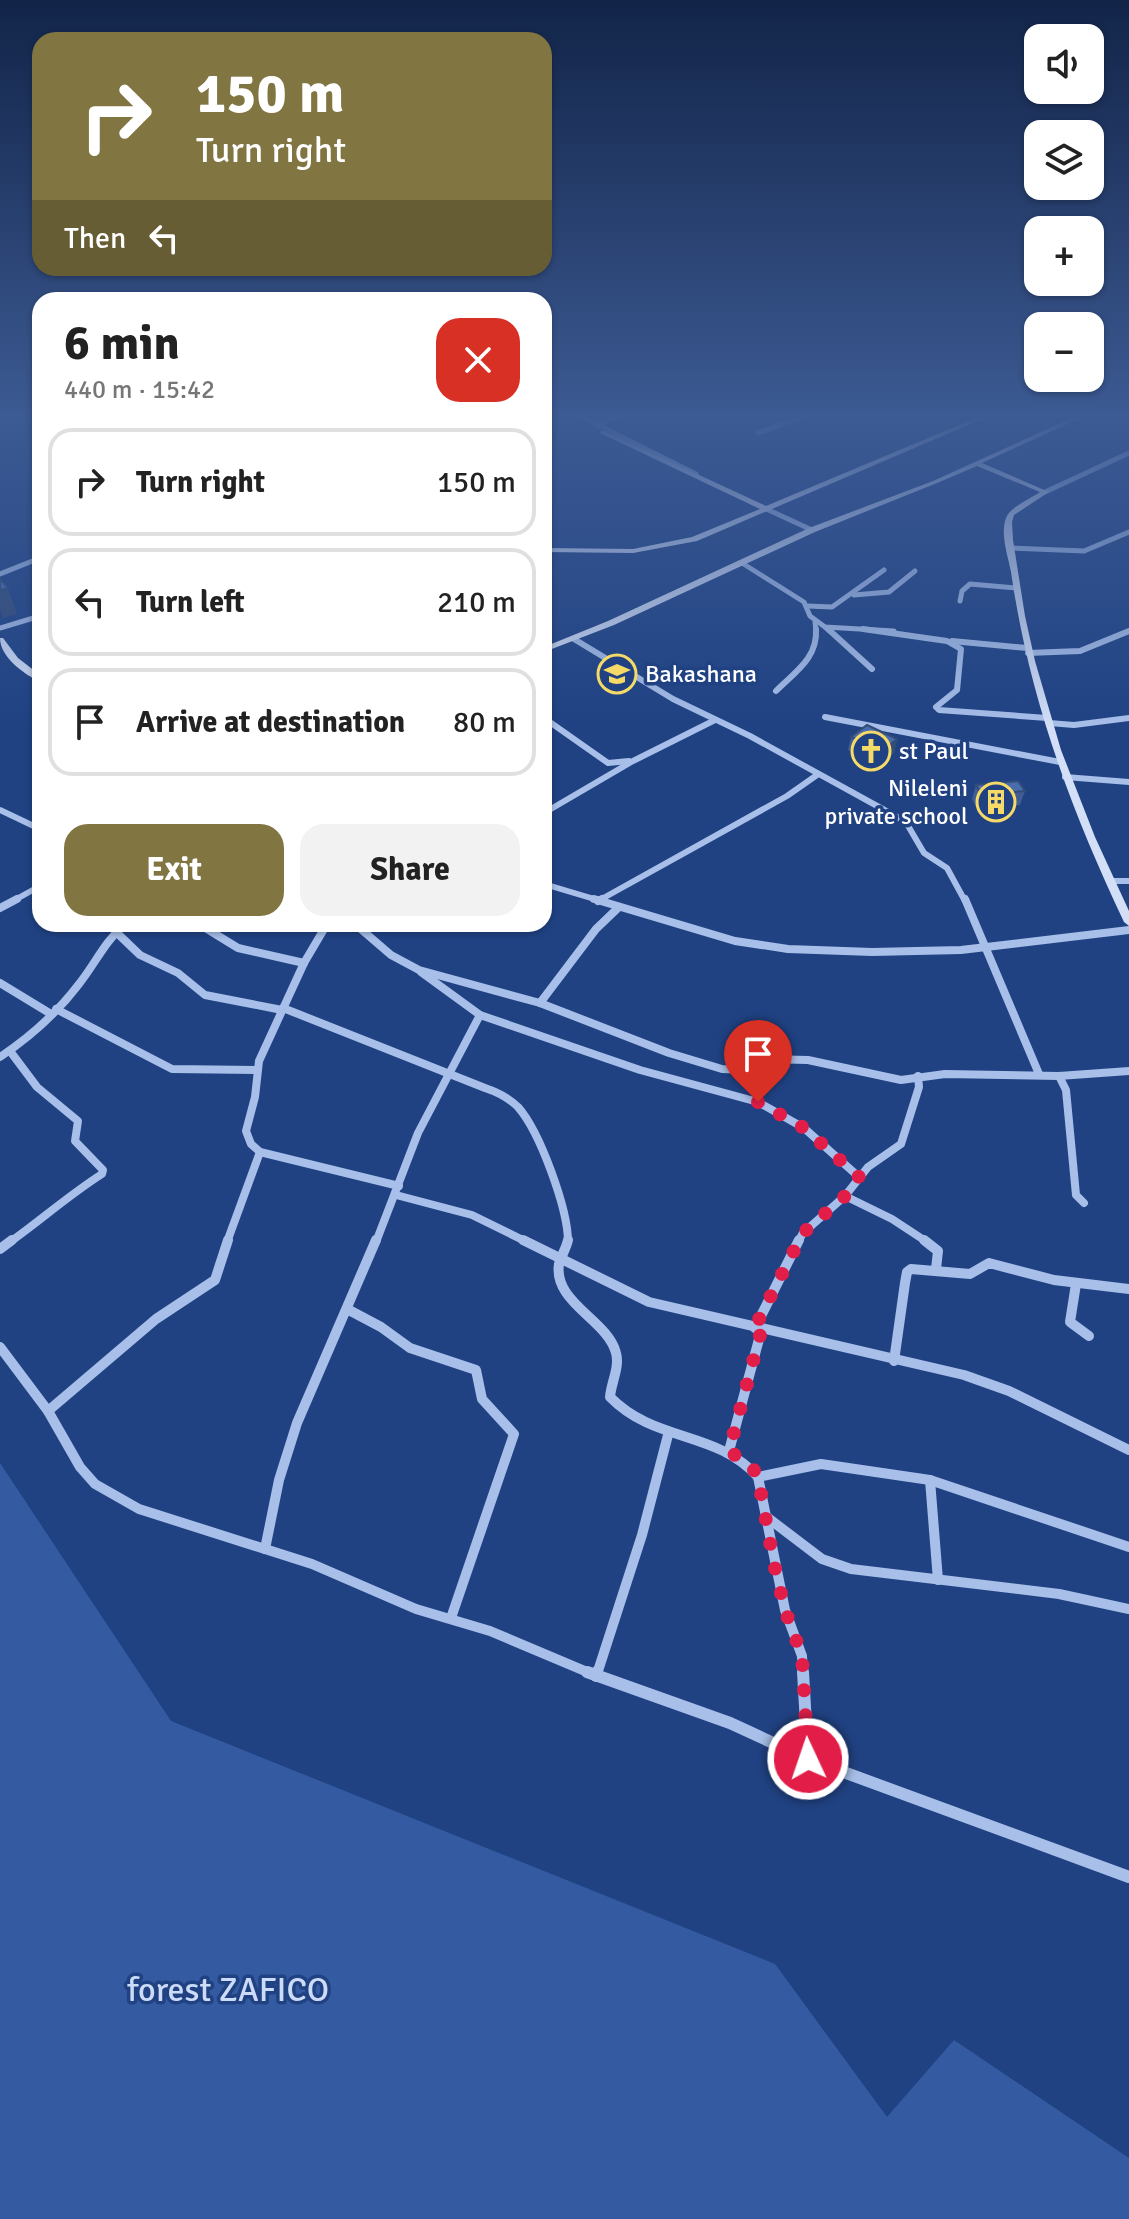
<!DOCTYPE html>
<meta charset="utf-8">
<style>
:root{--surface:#fff;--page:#f2f2f2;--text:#222;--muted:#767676;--line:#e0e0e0;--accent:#817542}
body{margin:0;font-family:Signika,sans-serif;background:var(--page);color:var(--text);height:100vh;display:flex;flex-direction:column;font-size:30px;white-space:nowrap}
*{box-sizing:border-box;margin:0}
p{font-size:26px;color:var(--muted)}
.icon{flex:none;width:44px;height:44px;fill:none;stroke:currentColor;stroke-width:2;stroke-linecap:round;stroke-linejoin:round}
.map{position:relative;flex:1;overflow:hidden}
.details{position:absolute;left:32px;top:292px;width:520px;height:640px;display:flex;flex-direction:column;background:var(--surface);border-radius:24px;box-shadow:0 2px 6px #0004}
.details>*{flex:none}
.guide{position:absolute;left:32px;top:32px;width:520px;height:244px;border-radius:24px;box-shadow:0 2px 6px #0004;background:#817542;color:#fff;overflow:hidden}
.buttons{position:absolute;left:1024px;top:24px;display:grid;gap:16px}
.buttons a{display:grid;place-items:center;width:80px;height:80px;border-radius:16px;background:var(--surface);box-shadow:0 2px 6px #0004;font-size:40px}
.pin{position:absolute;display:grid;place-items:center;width:68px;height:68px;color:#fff;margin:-82px -34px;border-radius:50% 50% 50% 0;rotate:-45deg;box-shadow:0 0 8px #0007}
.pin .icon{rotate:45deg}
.me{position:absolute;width:88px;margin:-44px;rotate:357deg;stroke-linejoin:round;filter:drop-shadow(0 0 6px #0008)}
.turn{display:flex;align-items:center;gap:28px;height:168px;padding:0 32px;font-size:36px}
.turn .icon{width:104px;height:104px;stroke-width:2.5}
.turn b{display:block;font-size:56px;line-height:68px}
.then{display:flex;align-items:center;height:76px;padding:0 32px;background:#0003;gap:16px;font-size:30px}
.round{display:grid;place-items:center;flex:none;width:84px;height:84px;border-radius:24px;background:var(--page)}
.head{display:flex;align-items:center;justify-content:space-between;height:136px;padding:0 32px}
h1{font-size:48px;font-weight:700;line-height:60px}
.cta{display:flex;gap:16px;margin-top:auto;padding:16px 32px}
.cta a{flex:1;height:92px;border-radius:24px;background:var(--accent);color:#fff;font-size:32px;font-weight:700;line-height:92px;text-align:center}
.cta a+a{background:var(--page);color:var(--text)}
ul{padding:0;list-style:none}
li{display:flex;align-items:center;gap:24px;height:108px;margin:0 16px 12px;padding:0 16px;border:4px solid var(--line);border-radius:24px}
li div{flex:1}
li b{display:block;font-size:30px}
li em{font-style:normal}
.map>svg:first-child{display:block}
</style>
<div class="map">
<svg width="1129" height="2219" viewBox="0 0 1129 2219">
<rect width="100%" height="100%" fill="#204283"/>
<path fill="#345ba1" d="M0 1463 171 1721 775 1964 887 2117 954 2040 1129 2158V2219H0Z"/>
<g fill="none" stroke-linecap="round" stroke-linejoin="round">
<g stroke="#a7bfe9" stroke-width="5">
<path d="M582 417 696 474"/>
<path d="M597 424 617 417"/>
<path d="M758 433 801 417"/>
<path d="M1045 492 1129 453"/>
<path d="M762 507 812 530"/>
<path d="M1011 548 1084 551 1129 532"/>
<path d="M742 563 804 602 810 616 825 627 894 631"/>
<path d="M0 574 40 558"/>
<path d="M854 595 889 592 915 571"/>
<path d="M960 601 962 591 970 584 1016 588"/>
<path d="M808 606 832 607 884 570"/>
<path d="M815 622 816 631"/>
<path d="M825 627 830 631"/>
<path d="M0 628 40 616"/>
</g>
<g stroke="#a7bfe9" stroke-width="6">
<path d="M828 629 872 669"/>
<path d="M863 629 947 641 961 649 957 690 936 707 939 710 1047 718"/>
<path d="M574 639 673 699 750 736 899 818 907 824 924 853 947 868 965 901"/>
<path d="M952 641 1027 648"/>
<path d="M1028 653 1080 651 1129 631"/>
<path d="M776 691C795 672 818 658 816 629"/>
<path d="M825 717 1060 762"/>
<path d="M544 718 608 763 629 761"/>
<path d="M1049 723 1074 725 1129 718"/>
<path d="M1065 777 1129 782"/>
<path d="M0 810 40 829"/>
<path d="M544 813 633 761 715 720"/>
<path d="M1111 881H1129"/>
<path d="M544 884 601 901"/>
<path d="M13 901 40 886"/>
<path d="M598 901 787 796 817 775"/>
</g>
<g stroke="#a7bfe9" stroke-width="8">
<path d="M594 899 735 941 788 949 872 952 961 950 1129 930"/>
<path d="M965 899 1039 1074"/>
<path d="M598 901 602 899"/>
<path d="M0 908 17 899"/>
<path d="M199 924 238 948 304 963"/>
<path d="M327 924 304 963 259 1061 255 1097 246 1131 251 1144 260 1152 399 1186"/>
<path d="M355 924 391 955 419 970 540 1003 669 1053 722 1069 747 1070 764 1059 808 1060 901 1080 945 1074 1059 1076 1129 1071"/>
<path d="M116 932 140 955 178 973 205 995 282 1010"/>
<path d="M421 972 480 1015 640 1070 758 1102 804 1128 859 1177"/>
<path d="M0 983 51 1014"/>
<path d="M540 1003 596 929 619 907"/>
<path d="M283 1008 485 1088C497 1092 509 1098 518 1107 540 1132 568 1209 568 1242"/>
<path d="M56 1009 172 1069 256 1070"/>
<path d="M0 1057C30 1037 57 1013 79 984 95 964 105 941 125 924"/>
<path d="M1059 1076 1066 1090 1076 1195 1084 1203"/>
<path d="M396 1195 472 1215 527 1242"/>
<path d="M845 1196 892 1219 927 1242"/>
<path d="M10 1242C41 1220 69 1195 102 1174L103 1170 75 1141 78 1121 37 1087 10 1051"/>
<path d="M227 1242 260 1152"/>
<path d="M376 1242 418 1133 480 1015"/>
<path d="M798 1242 803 1233 845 1196 868 1167 901 1144 919 1087 918 1076"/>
</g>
<g stroke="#a7bfe9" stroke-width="10">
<path d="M523 1240 649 1302 964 1375 1009 1391 1129 1450"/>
<path d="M568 1240C566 1249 561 1256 559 1264 553 1303 608 1320 616 1353 620 1367 611 1383 610 1397 655 1443 716 1430 758 1477L785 1610 802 1656 803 1674"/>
<path d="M924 1240 938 1251 936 1269"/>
<path d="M0 1249 12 1240"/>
<path d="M1076 1284 1070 1322 1089 1336"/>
<path d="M347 1309 381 1327 410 1348 476 1370 482 1399 514 1434 451 1618"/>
<path d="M755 1328 799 1240"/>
<path d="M0 1347 48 1411 80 1467 95 1484 139 1509 312 1564 416 1609 490 1631 592 1674"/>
<path d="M894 1361 905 1283 907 1272 911 1269 970 1274 989 1263 1054 1280 1129 1289"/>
<path d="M48 1411 156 1319 215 1280 228 1240"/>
<path d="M729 1451 762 1328"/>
<path d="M758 1477 821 1464 930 1480 1129 1547"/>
<path d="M930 1480 938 1580"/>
<path d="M768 1518 822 1559 851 1569 1059 1594 1129 1609"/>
<path d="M265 1549 279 1480 297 1423 376 1240"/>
<path d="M597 1674 642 1535 668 1435"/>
</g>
<g stroke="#a7bfe9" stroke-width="12">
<path d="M587 1672 730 1723 808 1759 1129 1877"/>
<path d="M803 1672 808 1759"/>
<path d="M596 1676 597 1672"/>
</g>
<g fill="#d2dff7" fill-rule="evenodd">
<path d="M978 417H987L697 541 633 553 544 552V548L633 549 692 537 760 509 600 433V431H604L766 506Z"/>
<path d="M1074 417H1083L982 463 1049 492 1014 515 1012 522 1013 540 1025 616 1035 661 1061 750 1095 837 1129 911V926L1124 922C1070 808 1029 697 1011 572 1008 556 1000 534 1006 518 1010 507 1030 499 1040 492L977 466 937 483 815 532 614 625 544 652V647L608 621 809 528 933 481Z"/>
<path d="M0 638H3L18 658 40 675V682C24 674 0 657 0 638Z"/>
</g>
</g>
<g fill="#3f5d94">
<path d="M851 737 897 739 894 753 878 765 848 750Z"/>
<path d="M976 785 1025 791 1020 805 977 809 972 799Z"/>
</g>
<g fill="#334c78">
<path d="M8 588 17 614 3 618 0 610V590Z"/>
<path d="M897 739 894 753 878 765 882 751Z"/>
</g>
<g fill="#496cac" stroke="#334c78" stroke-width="2">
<path d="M0 579 8 588 0 590Z"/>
<path d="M867 725 897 739 882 751 851 737Z"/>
<path d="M1018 781 1025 791 982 795 976 785Z"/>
</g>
<linearGradient id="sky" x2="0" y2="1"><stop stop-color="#122448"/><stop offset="0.57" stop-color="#3c5a93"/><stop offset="1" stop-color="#3c5a93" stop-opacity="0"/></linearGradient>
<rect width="1129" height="728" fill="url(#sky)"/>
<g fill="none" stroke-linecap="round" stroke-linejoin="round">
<path stroke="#e11d48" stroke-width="14" stroke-dasharray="0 25.2" d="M758 1102 804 1128 859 1177 845 1196 803 1233 761 1315 755 1328H762L729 1451 752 1467 758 1477 774 1564 785 1610 802 1656 808 1759"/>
</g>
<defs>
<symbol id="school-ring" viewBox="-11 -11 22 22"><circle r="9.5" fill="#204283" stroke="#f6da68" stroke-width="1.5"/><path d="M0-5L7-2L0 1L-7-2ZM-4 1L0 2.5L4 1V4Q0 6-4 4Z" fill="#f6da68"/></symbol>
<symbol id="church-ring" viewBox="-11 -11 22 22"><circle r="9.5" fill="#204283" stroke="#f6da68" stroke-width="1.5"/><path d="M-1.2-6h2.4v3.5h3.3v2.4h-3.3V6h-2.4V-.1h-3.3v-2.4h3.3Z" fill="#f6da68"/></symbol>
<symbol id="building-ring" viewBox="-11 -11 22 22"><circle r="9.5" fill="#204283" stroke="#f6da68" stroke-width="1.5"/><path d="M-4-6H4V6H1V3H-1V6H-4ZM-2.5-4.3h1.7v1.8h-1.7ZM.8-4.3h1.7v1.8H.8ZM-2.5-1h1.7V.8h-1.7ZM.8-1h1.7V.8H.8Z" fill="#f6da68"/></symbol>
</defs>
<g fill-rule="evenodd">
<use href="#school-ring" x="595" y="652" width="44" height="44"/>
<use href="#church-ring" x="849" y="729" width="44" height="44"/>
<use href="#building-ring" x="974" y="780" width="44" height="44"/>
</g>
<g text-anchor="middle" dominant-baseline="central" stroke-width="7" stroke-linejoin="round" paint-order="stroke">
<g font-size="24" fill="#fff" stroke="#204283" text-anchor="start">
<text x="645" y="674">Bakashana</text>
<text x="899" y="751">st Paul</text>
<text x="968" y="788" text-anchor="end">Nileleni<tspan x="968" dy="28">private school</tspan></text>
</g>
<g font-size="34" fill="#ccdbf7" stroke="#204283">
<text x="228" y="1990">forest ZAFICO</text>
</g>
</g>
</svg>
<div class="buttons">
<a><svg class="icon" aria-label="sound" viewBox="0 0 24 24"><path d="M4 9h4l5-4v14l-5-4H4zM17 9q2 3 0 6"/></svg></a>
<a><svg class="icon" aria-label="layers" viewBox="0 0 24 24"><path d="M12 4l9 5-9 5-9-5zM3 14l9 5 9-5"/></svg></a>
<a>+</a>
<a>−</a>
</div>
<div class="pin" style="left:758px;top:1102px;background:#d93025"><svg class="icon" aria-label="arrive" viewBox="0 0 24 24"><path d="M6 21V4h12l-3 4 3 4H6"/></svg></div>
<svg class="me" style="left:808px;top:1759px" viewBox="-20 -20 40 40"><circle r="17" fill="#e11d48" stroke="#fff" stroke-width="3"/><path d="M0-11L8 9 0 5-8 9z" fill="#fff"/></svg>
<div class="guide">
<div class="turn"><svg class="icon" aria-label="right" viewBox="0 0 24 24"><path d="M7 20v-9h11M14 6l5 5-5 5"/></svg><div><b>150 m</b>Turn right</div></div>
<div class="then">Then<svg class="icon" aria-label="left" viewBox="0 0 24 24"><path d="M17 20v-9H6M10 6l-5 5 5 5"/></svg></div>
</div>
<section class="details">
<div class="head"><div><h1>6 min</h1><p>440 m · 15:42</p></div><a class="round" style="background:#d93025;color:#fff"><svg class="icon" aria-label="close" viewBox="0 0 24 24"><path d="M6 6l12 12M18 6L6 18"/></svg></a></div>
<ul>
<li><svg class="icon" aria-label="right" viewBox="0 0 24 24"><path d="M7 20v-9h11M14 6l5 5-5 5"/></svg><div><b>Turn right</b></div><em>150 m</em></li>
<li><svg class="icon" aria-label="left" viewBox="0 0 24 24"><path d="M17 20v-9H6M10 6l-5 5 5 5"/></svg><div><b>Turn left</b></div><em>210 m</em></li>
<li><svg class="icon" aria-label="arrive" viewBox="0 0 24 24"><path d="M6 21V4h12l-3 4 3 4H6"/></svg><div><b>Arrive at destination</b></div><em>80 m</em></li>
</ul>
<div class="cta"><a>Exit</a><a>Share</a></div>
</section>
</div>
